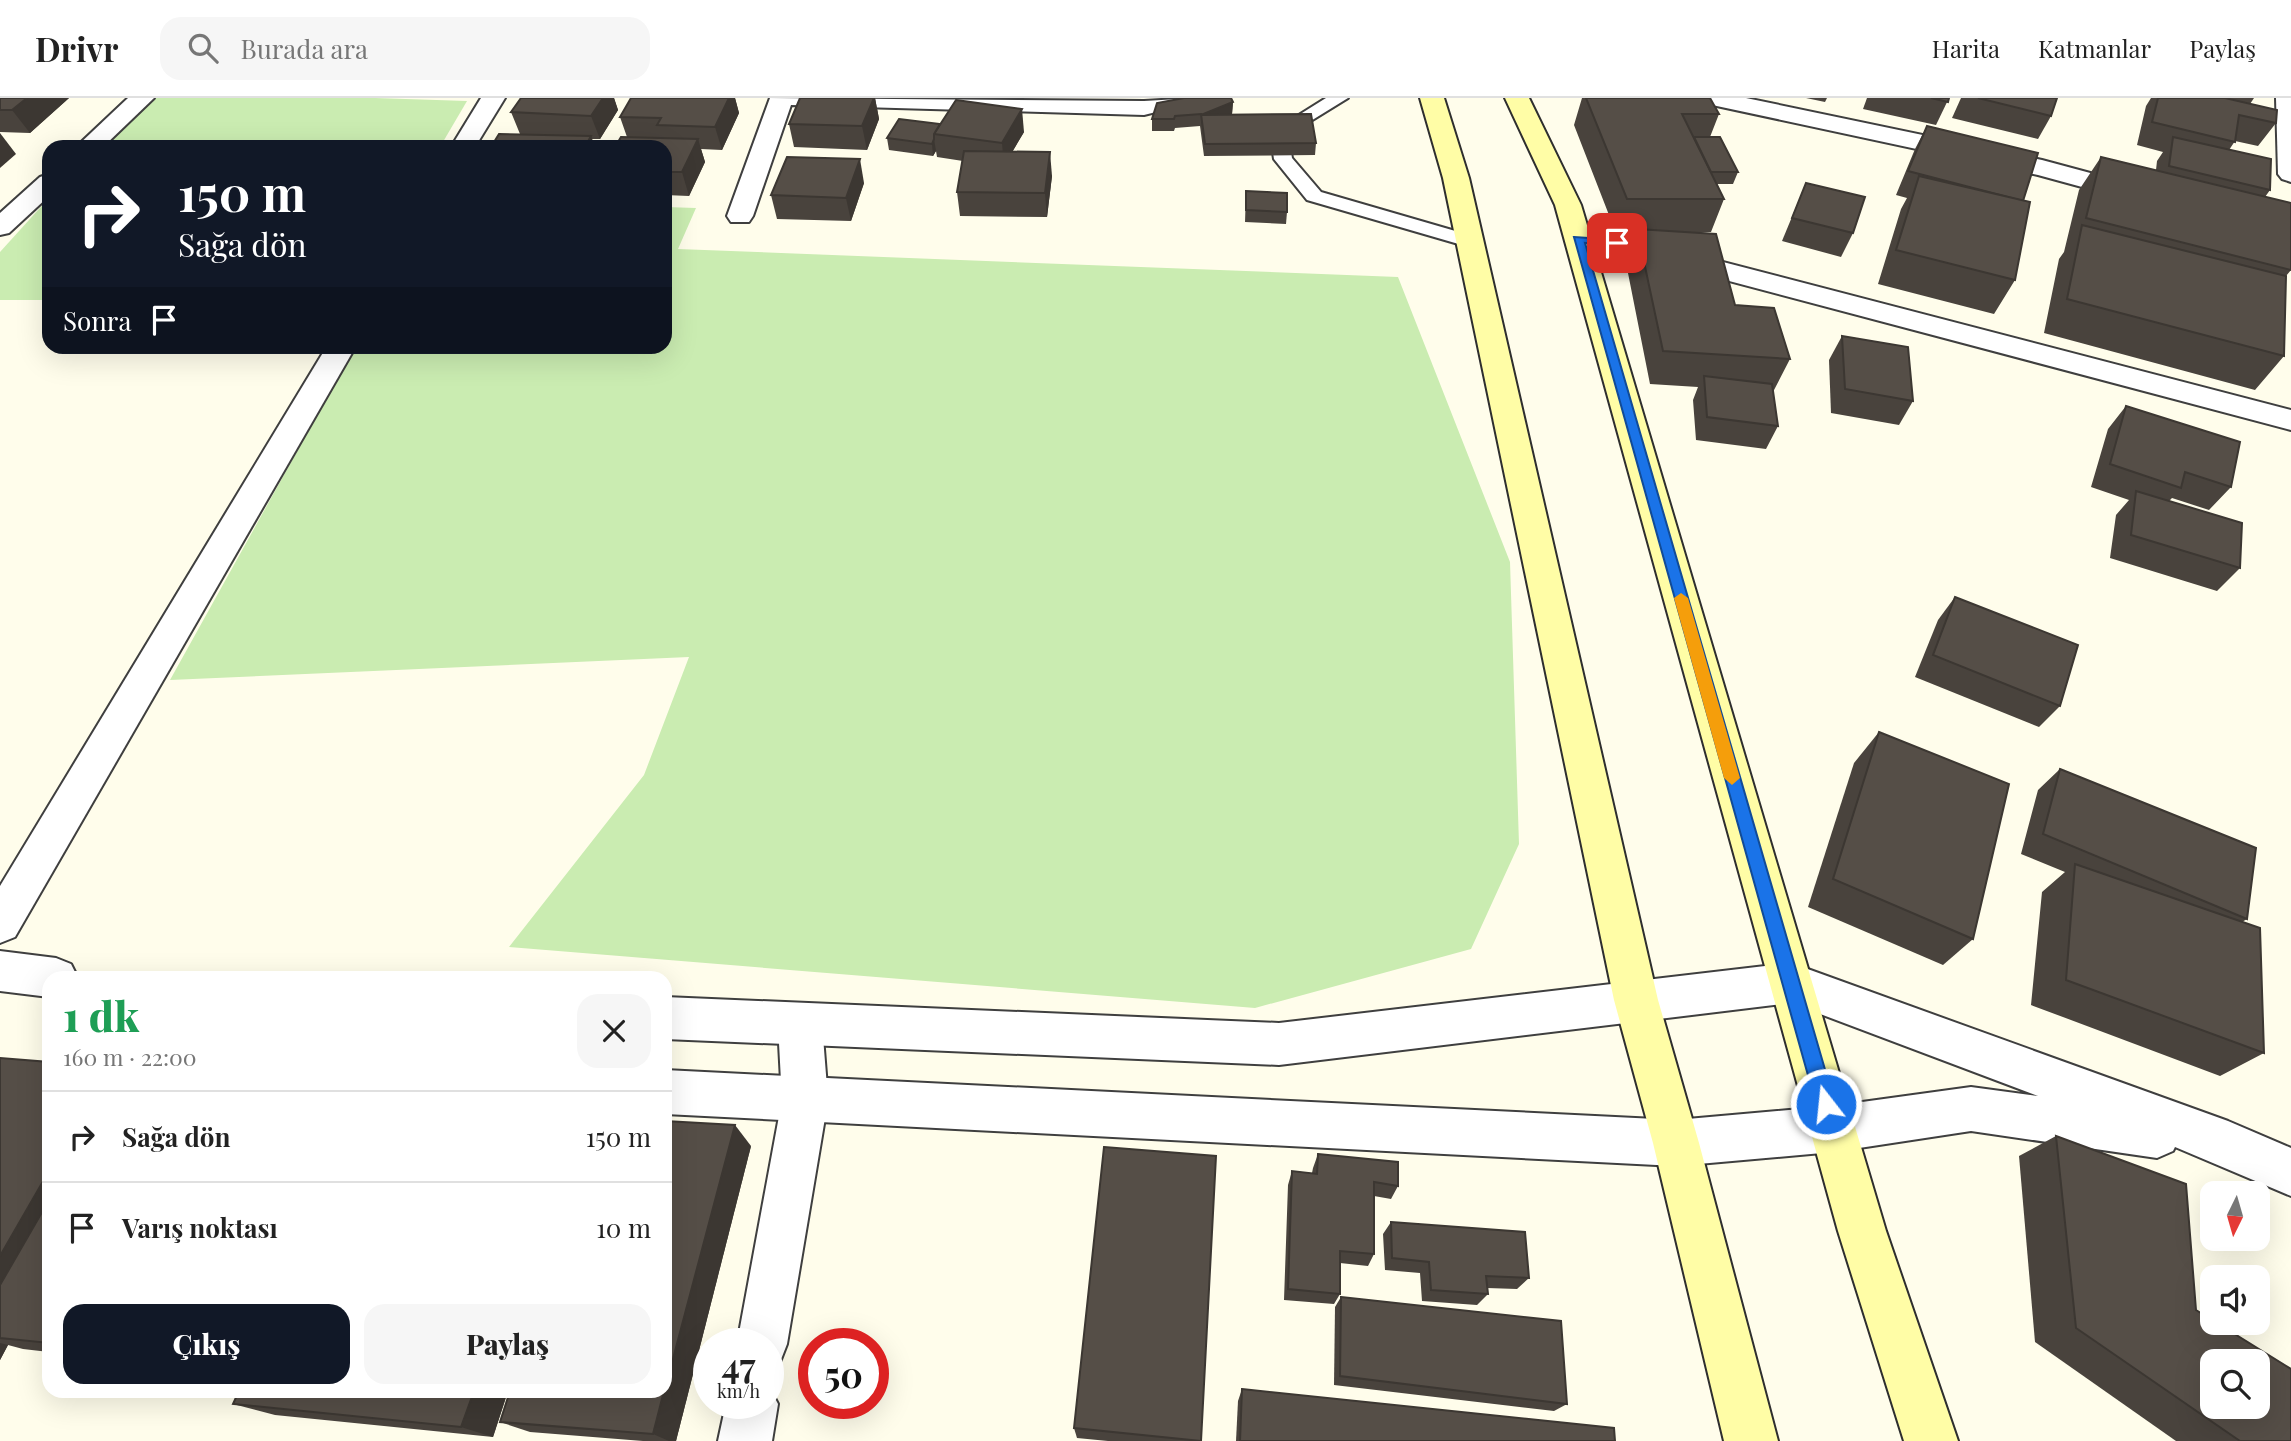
<!DOCTYPE html>
<html lang="tr">
<meta charset="utf-8">
<style>
:root{--surface:#fff;--page:#f6f6f6;--text:#222;--muted:#767676;--line:#e0e0e0;--accent:#111827}
body{margin:0;font-family:"Playfair Display",serif;background:var(--page);color:var(--text);height:100vh;display:flex;flex-direction:column;font-size:26px;white-space:nowrap}
*{box-sizing:border-box;margin:0}
p{font-size:23px;color:var(--muted)}
.icon{flex:none;width:38px;height:38px;fill:none;stroke:currentColor;stroke-width:2;stroke-linecap:round;stroke-linejoin:round}
.map{position:relative;flex:1;overflow:hidden}
.details{position:absolute;left:42px;top:873px;width:630px;height:427px;display:flex;flex-direction:column;background:var(--surface);border-radius:21px;box-shadow:0 7px 28px #0002}
.details>*{flex:none}
.top-card{position:absolute;left:42px;top:42px;width:630px;height:214px;border-radius:21px;box-shadow:0 7px 28px #0002;background:#111827;color:#fff;overflow:hidden}
.needle{width:46px;rotate:185deg}
.tools{position:absolute;left:2200px;top:1083px;display:grid;gap:14px}
.tools a{display:grid;place-items:center;width:70px;height:70px;border-radius:14px;background:var(--surface);box-shadow:0 7px 28px #0002;font-size:35px}
.speed{position:absolute;left:693px;top:1230px;display:flex;gap:14px;font-size:35px;font-weight:700;text-align:center}
.speed>*{display:grid;place-content:center;width:91px;height:91px;border-radius:50%;background:var(--surface);box-shadow:0 7px 28px #0002;line-height:1}
.speed small{font-size:18px;font-weight:400}
.speed .limit{border:10px solid #d22;background:#fff;color:#111}
.pin{position:absolute;display:grid;place-items:center;width:60px;height:60px;color:#fff;margin:-30px;border-radius:14px;box-shadow:0 4px 10px #0006}
.me{position:absolute;width:77px;margin:-38px;rotate:344deg;stroke-linejoin:round;filter:drop-shadow(0 0 5px #0008)}
.turn{display:flex;align-items:center;gap:24px;height:147px;padding:0 21px;font-size:32px}
.turn .icon{width:91px;height:91px;stroke-width:2.5}
.turn b{display:block;font-size:49px;line-height:60px}
.then{display:flex;align-items:center;height:66px;padding:0 21px;background:#0003;gap:14px;font-size:26px}
.round{display:grid;place-items:center;flex:none;width:74px;height:74px;border-radius:21px;background:var(--page)}
.summary{display:flex;align-items:center;justify-content:space-between;height:119px;padding:0 21px}
h1{font-size:42px;font-weight:800;line-height:52px;color:#1e9e55}
.primary-button{display:flex;gap:14px;margin-top:auto;padding:14px 21px}
.primary-button a{flex:1;height:80px;border-radius:21px;background:var(--accent);color:#fff;font-size:28px;font-weight:800;line-height:80px;text-align:center}
.primary-button a+a{background:var(--page);color:var(--text)}
ul{padding:0;list-style:none}
li{display:flex;align-items:center;gap:21px;height:91px;padding:0 21px;border-top:2px solid var(--line)}
li div{flex:1}
li b{display:block;font-size:26px}
li em{font-style:normal}
header{display:flex;align-items:center;gap:42px;box-sizing:border-box;height:98px;padding:0 35px;background:var(--surface);border-bottom:2px solid var(--line)}
header strong{font-size:33px}
nav{display:flex;gap:38px;margin-inline-start:auto;font-size:24px}
.search{width:490px;height:63px;background:var(--page);display:flex;align-items:center;gap:18px;box-sizing:border-box;padding:0 24px;border-radius:21px;color:var(--muted);font-size:26px}
.map>svg:first-child{display:block}
</style>
<header>
<strong>Drivr</strong>
<div class="search"><svg class="icon" aria-label="search" viewBox="0 0 24 24"><circle cx="10" cy="10" r="6"/><path d="M15 15l6 6"/></svg>Burada ara</div>
<nav><a>Harita</a><a>Katmanlar</a><a>Paylaş</a></nav>
</header>
<div class="map">
<svg width="2291" height="1343" viewBox="0 0 2291 1343">
<rect width="100%" height="100%" fill="#fffdeb"/>
<g fill="#caecb1">
<path d="M140 0H375L467 3 440 49H95Z"/>
<path d="M49 100V202H0V154Z"/>
<path d="M665 109 696 110 678 151 1398 179 1510 464 1519 746 1471 851 1255 910 509 849 644 677 689 559 170 582 355 249 665 248Z"/>
</g>
<g fill="none" stroke-linecap="round" stroke-linejoin="round">
<defs>
<path id="service" d="M1326 0H1348L1288 37 1292 60 1321 94 1476 139 1479 143 1476 147H1462L1307 102 1274 61 1270 35Z"/>
<g id="minor">
<path d="M128 0H154L103 49H76Z"/>
<path d="M481 0H505L475 49H451Z"/>
<path d="M770 0 1144 3 1196 0 1192 5 1144 17 791 7 753 118 749 124H731L727 118Z"/>
<path d="M1700 0H1746L2042 62 2146 90 2150 96 2146 102 2137 104 2038 77 1712 7 1704 5Z"/>
<path d="M2276 0H2291V84L2282 81 2278 76Z"/>
<path d="M49 76V98L9 135 0 137V115L40 79Z"/>
<path d="M1578 134 1627 139 2291 312V332L1616 153 1568 148 1565 142 1568 136Z"/>
<path d="M327 248H356L15 839 0 845V788Z"/>
<path d="M800 905 816 911 822 926 828 1002 787 1246 780 1264 768 1269V1246H737L782 1002 778 926 784 911Z"/>
<path d="M768 1287 778 1306 772 1343H718L726 1306H768Z"/>
</g>
<g id="tertiary">
<path d="M0 853 56 860 71 866 78 880H49V899L0 893Z"/>
<path d="M1791 865 2228 1023 2291 1050V1098L2175 1049 2173 1053 2157 1060 1971 1033 1833 1054 1676 1068 665 1016V972L1676 1022 1833 1008 1971 989 2038 998 1791 905 1279 967 665 941V899L1279 925Z"/>
</g>
<g id="secondary">
<path d="M1420 0H1444L1469 80 1658 902 1699 1045 1778 1343H1724L1653 1045 1614 902 1443 80Z"/>
<path d="M1505 0H1529L1581 107 1886 1133 1958 1343H1904L1838 1133 1555 107Z"/>
</g>
</defs>
<use href="#service" stroke="#3f3f3f" stroke-width="4"/>
<use href="#minor" stroke="#3f3f3f" stroke-width="4"/>
<use href="#tertiary" stroke="#3f3f3f" stroke-width="4"/>
<use href="#secondary" stroke="#2e2e2e" stroke-width="4"/>
<use href="#service" fill="#fff" fill-rule="evenodd"/>
<use href="#minor" fill="#fff" fill-rule="evenodd"/>
<use href="#tertiary" fill="#fff" fill-rule="evenodd"/>
<use href="#secondary" fill="#fffda6" fill-rule="evenodd"/>
</g>
<g fill="#49433d">
<path d="M0 0H69L30 35 0 34Z"/>
<path d="M521 0H614L618 12 600 41H592L595 49H491L520 36 511 14Z"/>
<path d="M631 0H735L739 15 722 52 701 51 705 64 689 98 665 97V49L627 39 620 19Z"/>
<path d="M800 0H875L879 21 867 52 794 49 789 26Z"/>
<path d="M1582 0H1710L1719 16 1710 39 1738 74 1733 86H1717L1724 101 1711 134 1696 135 1735 207 1790 261 1773 294 1778 328 1766 351 1696 342 1693 302 1698 289 1650 286 1626 165 1636 135H1616L1574 27Z"/>
<path d="M1806 0H1827L1825 4Z"/>
<path d="M1867 0H1949L1936 27 1863 11Z"/>
<path d="M1961 0H2057L2051 18 2038 41 1952 20Z"/>
<path d="M2151 0H2254L2250 6 2276 25 2258 48 2235 43 2229 52 2270 92 2265 99 2291 172 2286 178 2284 258 2255 292 2044 235 2059 161 2064 154 2079 92 2101 59 2156 72 2157 63 2163 54 2137 47 2146 8Z"/>
<path d="M1233 4 1232 16 1229 17 1316 45 1315 57 1204 58 1200 28 1175 30 1174 33H1152V21Z"/>
<path d="M940 26 1024 34 1012 54 1052 78 1047 119 960 118 957 94 963 63 937 59 936 53 933 58 889 52 887 40Z"/>
<path d="M1927 28 2023 103 2015 182 1994 216 1878 186 1901 111 1907 100 1896 97 1915 51Z"/>
<path d="M864 85 851 123 777 121 771 97Z"/>
<path d="M1806 85 1853 135 1841 159 1782 143Z"/>
<path d="M1246 93 1287 114 1286 126 1245 124Z"/>
<path d="M1842 238 1913 303 1899 327 1831 315 1829 262Z"/>
<path d="M2126 308 2231 389 2209 412 2172 400 2169 403 2240 470 2217 493 2110 460 2116 417 2129 402 2091 389 2108 331Z"/>
<path d="M1955 499 2060 608 2039 629 1915 579 1938 522Z"/>
<path d="M1879 634 1973 841 1943 867 1808 809 1854 665Z"/>
<path d="M2060 671 2247 821 2242 824 2264 955 2220 978 2031 907 2042 794 2065 774 2021 756 2038 692Z"/>
<path d="M0 960 49 964V1254L23 1251 8 1247 0 1262Z"/>
<path d="M2056 1038 2196 1212 2291 1343H2176L2035 1244 2019 1058Z"/>
<path d="M751 1048 676 1343H643L530 1334 500 1324Z"/>
<path d="M1318 1056 1398 1088 1391 1101 1374 1098V1156L1368 1168 1340 1165V1196L1334 1206 1284 1202 1288 1087 1292 1073 1312 1075 1313 1070Z"/>
<path d="M1391 1124 1529 1180 1517 1191 1487 1190 1488 1196 1477 1207 1422 1203 1420 1175 1385 1172 1383 1136Z"/>
<path d="M1341 1199 1567 1306 1554 1313 1334 1287 1335 1209Z"/>
<path d="M1242 1291 1615 1343H1236L1238 1303Z"/>
<path d="M508 1293 493 1339 275 1317 233 1306Z"/>
<path d="M1074 1330 1201 1343H1108L1077 1340Z"/>
</g>
<g fill="#3c3732">
<path d="M27 0H69L30 35 12 12Z"/>
<path d="M603 0H614L618 12 600 41 591 18Z"/>
<path d="M729 0H735L739 15 722 52 715 29Z"/>
<path d="M874 0H875L879 21 867 52 862 28Z"/>
<path d="M1233 4 1232 16 1202 29 1201 17Z"/>
<path d="M1022 11 1024 34 1004 68 1002 45Z"/>
<path d="M0 35 16 56 0 70Z"/>
<path d="M591 38 595 49H585Z"/>
<path d="M698 41 705 64 689 98 682 74Z"/>
<path d="M934 41 936 53 933 58 932 46Z"/>
<path d="M1050 54 1052 78 1047 119 1045 95Z"/>
<path d="M860 61 864 85 851 123 846 100Z"/>
<path d="M735 1027 751 1048 676 1343H669L653 1336Z"/>
<path d="M49 1073V1174L0 1240V1158Z"/>
<path d="M0 1245 8 1247 0 1262Z"/>
<path d="M474 1293H508L493 1339 461 1329Z"/>
</g>
<g fill="#554e47" stroke="#3c3732" stroke-width="2" fill-rule="evenodd">
<path d="M0 0H27L12 12H0Z"/>
<path d="M521 0H603L591 18 511 14Z"/>
<path d="M631 0H729L715 29 657 27 661 20 620 19Z"/>
<path d="M800 0H874L862 28 789 26Z"/>
<path d="M1184 0H1231L1233 4 1201 17 1311 16 1316 45 1205 46 1201 16 1175 18 1174 21H1152L1157 5Z"/>
<path d="M1586 0H1710L1719 16H1682L1724 101H1627Z"/>
<path d="M1931 0H1949L1948 4Z"/>
<path d="M1978 0H2057L2051 18Z"/>
<path d="M2158 0H2225L2277 12 2276 25 2239 17 2235 44 2152 24Z"/>
<path d="M956 2 1022 11 1002 45 934 36Z"/>
<path d="M899 21 940 26 934 36V41L932 46 887 40Z"/>
<path d="M1927 28 2038 55 2023 103 1908 73Z"/>
<path d="M499 36 591 38 585 49H491Z"/>
<path d="M621 39 698 41 682 74H665V49H615Z"/>
<path d="M1694 39H1720L1738 74H1711Z"/>
<path d="M2173 39 2271 61 2270 92 2169 68Z"/>
<path d="M964 53 1050 54 1045 95 957 94Z"/>
<path d="M787 59 860 61 846 100 771 97Z"/>
<path d="M2101 59 2291 105V172L2086 120Z"/>
<path d="M1919 78 2030 104 2015 182 1896 152Z"/>
<path d="M1806 85 1865 99 1853 135 1792 120Z"/>
<path d="M1246 93 1287 95V114L1246 112Z"/>
<path d="M2082 127 2286 178 2284 258 2067 201Z"/>
<path d="M1637 131 1716 136 1735 207 1774 210 1790 261 1663 253Z"/>
<path d="M1842 238 1908 249 1913 303 1845 291Z"/>
<path d="M1704 278 1772 286 1778 328 1707 319Z"/>
<path d="M2126 308 2240 344 2231 389 2185 374 2181 390 2110 366Z"/>
<path d="M2136 393 2242 425 2240 470 2131 437Z"/>
<path d="M1955 499 2078 547 2060 608 1933 557Z"/>
<path d="M1879 634 2009 686 1973 841 1833 781Z"/>
<path d="M2060 671 2256 750 2247 821 2043 736Z"/>
<path d="M2075 766 2260 830 2264 955 2066 882Z"/>
<path d="M0 960 49 964V1073L0 1158Z"/>
<path d="M665 1023 735 1027 665 1291Z"/>
<path d="M2056 1038 2186 1086 2196 1212 2212 1222V1225H2217L2291 1271V1343H2240L2076 1230ZM2212 1264H2258V1309H2212Z"/>
<path d="M1104 1049 1216 1058 1201 1343 1074 1330Z"/>
<path d="M1318 1056 1398 1064V1088L1374 1084V1156L1340 1153V1196L1288 1191 1292 1073 1317 1076Z"/>
<path d="M49 1102V1245L0 1240V1187Z"/>
<path d="M1391 1124 1525 1134 1529 1180 1486 1178 1488 1196 1431 1192 1429 1164 1392 1160Z"/>
<path d="M1341 1199 1561 1223 1567 1306 1340 1278Z"/>
<path d="M1242 1291 1614 1330 1615 1343H1240Z"/>
<path d="M239 1293H474L461 1329 233 1306Z"/>
<path d="M510 1293H664L653 1336 500 1324Z"/>
</g>
<path fill="#1a73e8" stroke="#114b97" stroke-width="2" d="M1574 139 1617 142 1623 145 1617 148 1585 145 1835 1006 1832 1013 1826 1016 1819 1013 1816 1006Z"/>
<path fill="#f59e0b" d="M1681 495 1688 500 1740 680 1732 687 1724 680 1674 500Z"/>
</svg>
<div class="tools">
<a><svg class="needle" viewBox="-14 -14 28 28"><path d="M0-13l5 13h-10z" fill="#e53935"/><path d="M0 13l5-13h-10z" fill="#767676"/></svg></a>
<a><svg class="icon" aria-label="sound" viewBox="0 0 24 24"><path d="M4 9h4l5-4v14l-5-4H4zM17 9q2 3 0 6"/></svg></a>
<a><svg class="icon" aria-label="search" viewBox="0 0 24 24"><circle cx="10" cy="10" r="6"/><path d="M15 15l6 6"/></svg></a>
</div>
<div class="speed"><div>47<small>km/h</small></div><div class="limit">50</div></div>
<div class="pin" style="left:1617px;top:145px;background:#d93025"><svg class="icon" aria-label="arrive" viewBox="0 0 24 24"><path d="M6 21V4h12l-3 4 3 4H6"/></svg></div>
<svg class="me" style="left:1826px;top:1006px" viewBox="-20 -20 40 40"><circle r="17" fill="#1a73e8" stroke="#fff" stroke-width="3"/><path d="M0-11L8 9 0 5-8 9z" fill="#fff"/></svg>
<div class="top-card">
<div class="turn"><svg class="icon" aria-label="right" viewBox="0 0 24 24"><path d="M7 20v-9h11M14 6l5 5-5 5"/></svg><div><b>150 m</b>Sağa dön</div></div>
<div class="then">Sonra<svg class="icon" aria-label="arrive" viewBox="0 0 24 24"><path d="M6 21V4h12l-3 4 3 4H6"/></svg></div>
</div>
<section class="details">
<div class="summary"><div><h1>1 dk</h1><p>160 m · 22:00</p></div><a class="round"><svg class="icon" aria-label="close" viewBox="0 0 24 24"><path d="M6 6l12 12M18 6L6 18"/></svg></a></div>
<ul>
<li><svg class="icon" aria-label="right" viewBox="0 0 24 24"><path d="M7 20v-9h11M14 6l5 5-5 5"/></svg><div><b>Sağa dön</b></div><em>150 m</em></li>
<li><svg class="icon" aria-label="arrive" viewBox="0 0 24 24"><path d="M6 21V4h12l-3 4 3 4H6"/></svg><div><b>Varış noktası</b></div><em>10 m</em></li>
</ul>
<div class="primary-button"><a>Çıkış</a><a>Paylaş</a></div>
</section>
</div>
